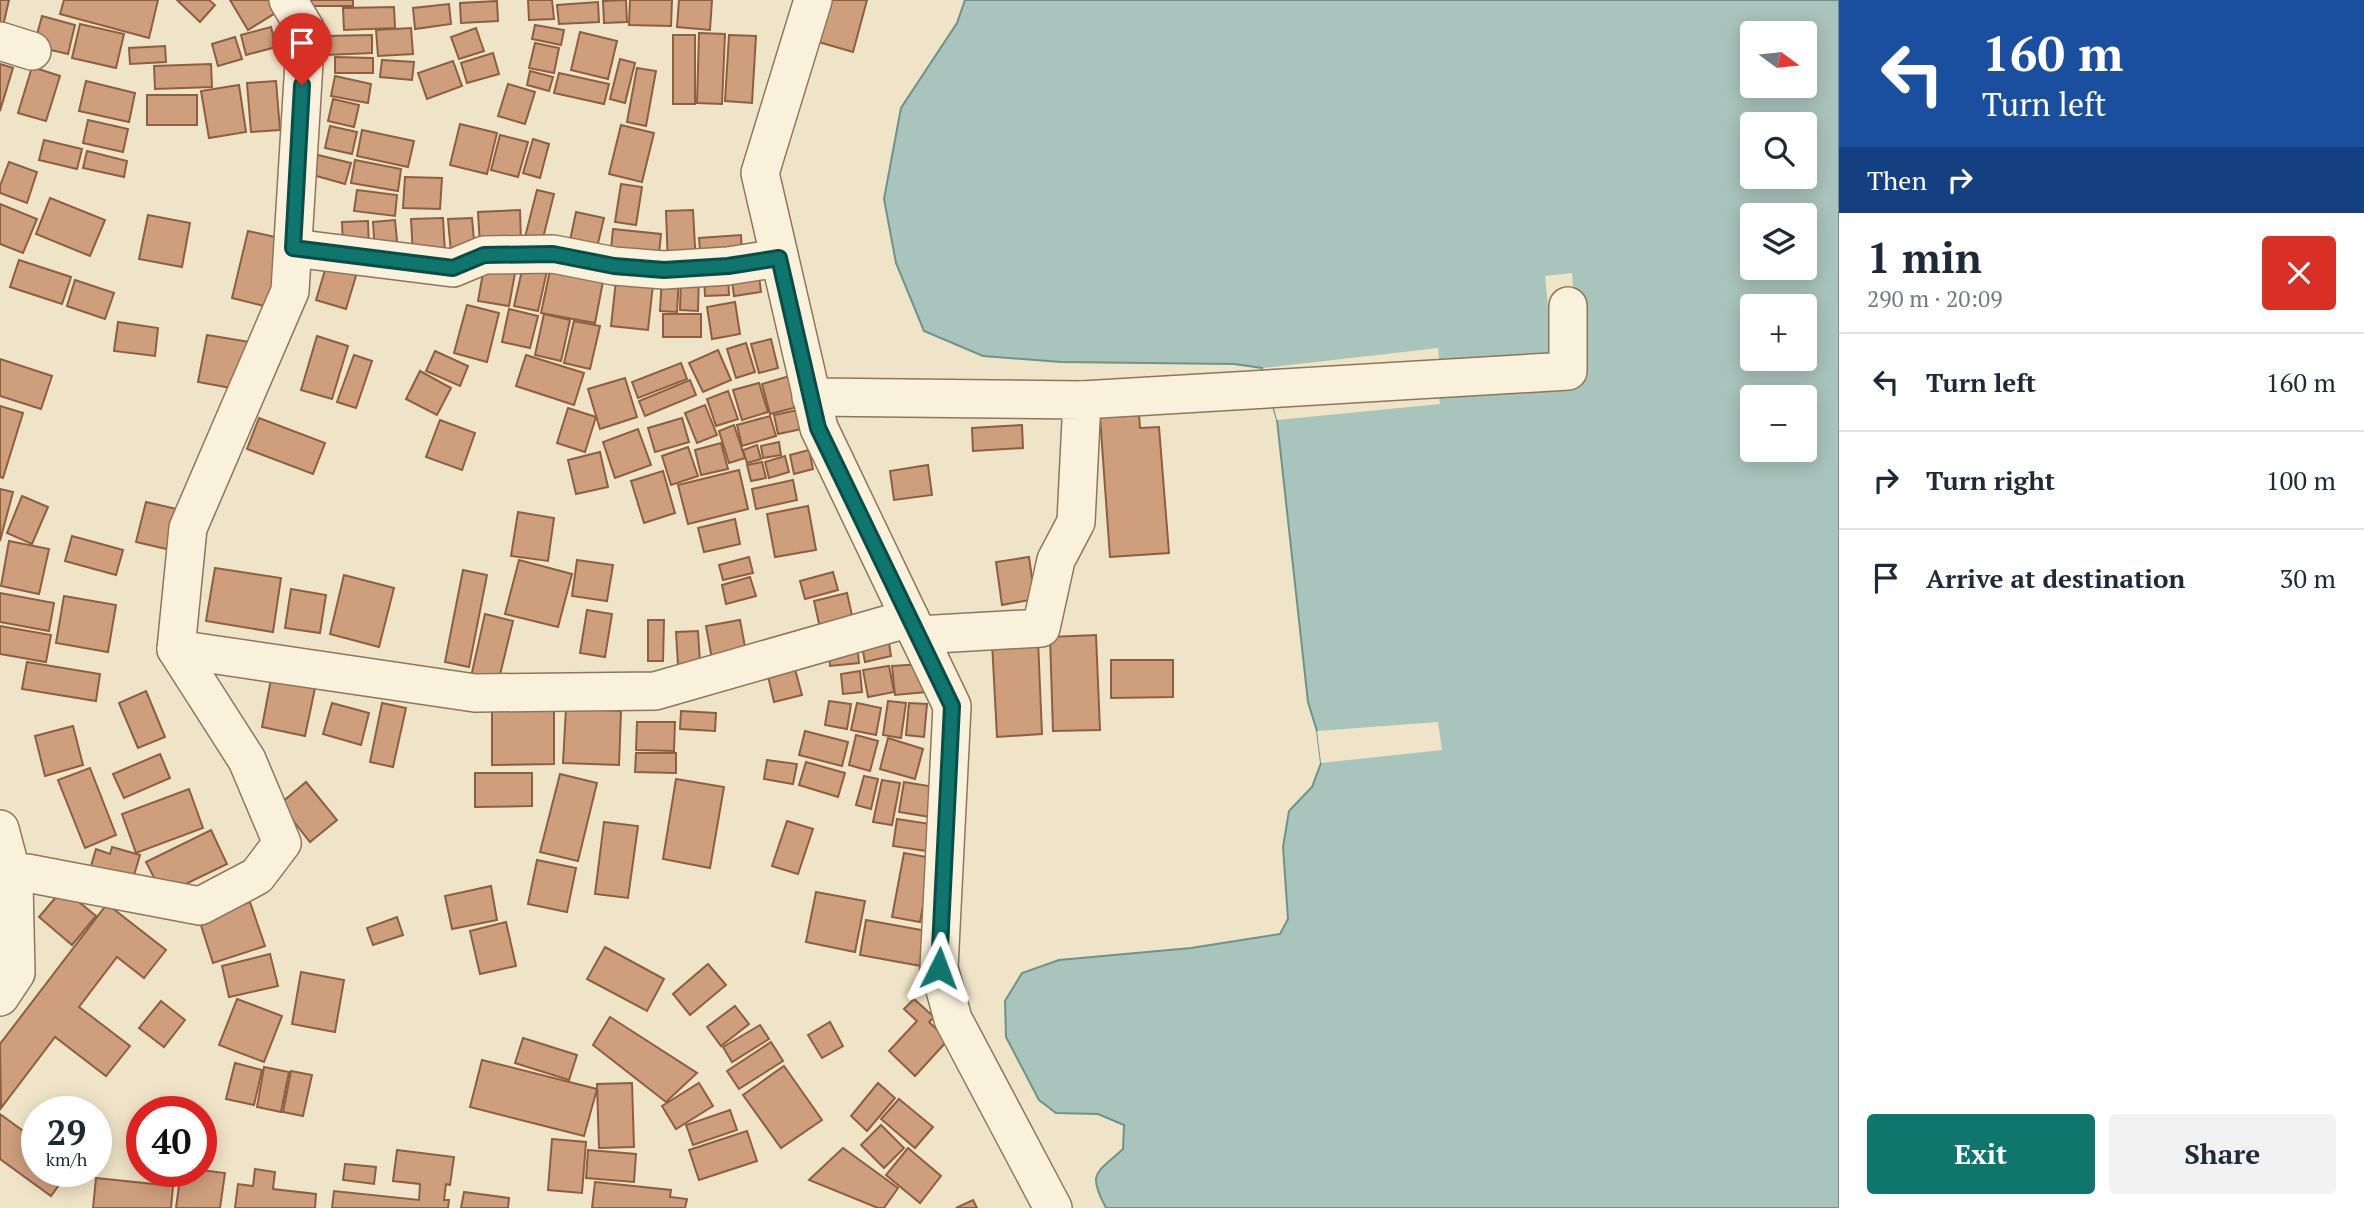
<!DOCTYPE html>
<meta charset="utf-8">
<style>
:root{--surface:#fff;--page:#f2f2f3;--text:#1f2937;--muted:#747a83;--line:#e0e1e3;--accent:#0f766e}
body{margin:0;font-family:"PT Serif",serif;background:var(--page);color:var(--text);height:100vh;display:flex;flex-direction:column;font-size:26px;white-space:nowrap}
*{box-sizing:border-box;margin:0}
p{font-size:23px;color:var(--muted)}
.icon{flex:none;width:38px;height:38px;fill:none;stroke:currentColor;stroke-width:2;stroke-linecap:round;stroke-linejoin:round}
.map{position:relative;flex:1;overflow:hidden}
.drawer{display:flex;flex-direction:column;background:var(--surface);width:525px}
.drawer>*{flex:none}
.hud{background:#1a4fa0;color:#fff;overflow:hidden}
.needle{width:46px;rotate:105deg}
.tools{position:absolute;left:1740px;top:21px;display:grid;gap:14px}
.tools a{display:grid;place-items:center;width:77px;height:77px;border-radius:7px;background:var(--surface);box-shadow:0 4px 18px #0003;font-size:35px}
.speed{position:absolute;left:21px;top:1096px;display:flex;gap:14px;font-size:35px;font-weight:700;text-align:center}
.speed>*{display:grid;place-content:center;width:91px;height:91px;border-radius:50%;background:var(--surface);box-shadow:0 4px 18px #0003;line-height:1}
.speed small{font-size:18px;font-weight:400}
.speed .limit{border:10px solid #d22;background:#fff;color:#111}
.pin{position:absolute;display:grid;place-items:center;width:60px;height:60px;color:#fff;margin:-72px -30px;border-radius:50% 50% 50% 0;rotate:-45deg;box-shadow:0 0 7px #0007}
.pin .icon{rotate:45deg}
.me{position:absolute;width:77px;margin:-38px;rotate:3deg;stroke-linejoin:round;filter:drop-shadow(0 0 5px #0008)}
.turn{display:flex;align-items:center;gap:24px;height:147px;padding:0 28px;font-size:32px}
.turn .icon{width:91px;height:91px;stroke-width:2.5}
.turn b{display:block;font-size:49px;line-height:60px}
.then{display:flex;align-items:center;height:66px;padding:0 28px;background:#0003;gap:14px;font-size:26px}
.round{display:grid;place-items:center;flex:none;width:74px;height:74px;border-radius:7px;background:var(--page)}
.summary{display:flex;align-items:center;justify-content:space-between;height:119px;padding:0 28px}
h1{font-size:42px;font-weight:600;line-height:52px}
.action{display:flex;gap:14px;margin-top:auto;padding:14px 28px}
.action a{flex:1;height:80px;border-radius:7px;background:var(--accent);color:#fff;font-size:28px;font-weight:600;line-height:80px;text-align:center}
.action a+a{background:var(--page);color:var(--text)}
ul{padding:0;list-style:none}
li{display:flex;align-items:center;gap:21px;height:98px;padding:0 28px;border-top:2px solid var(--line)}
li div{flex:1}
li b{display:block;font-size:26px}
li em{font-style:normal}
main{display:flex;flex:1;min-height:0}
.map>svg:first-child{display:block}
</style>
<main>
<div class="map">
<svg width="1839" height="1208" viewBox="0 0 1839 1208">
<rect width="100%" height="100%" fill="#f0e4c8"/>
<path fill="#a9c4bc" stroke="#6f938a" stroke-width="2" fill-rule="evenodd" d="M965 0H1839V1208H1106C1087 1172 1096 1174 1123 1149L1124 1125 1098 1114 1056 1113 1039 1100 1006 1037 1005 1001 1022 973 1059 960 1191 948 1280 934 1288 919 1283 847 1289 811 1312 787 1321 763 1317 731 1308 702 1277 420 1262 368 1234 364 1061 362 983 356 924 331 896 263 884 199 901 108 957 23ZM1752 33H1804V86H1752ZM1752 124H1804V177H1752ZM1752 215H1804V268H1752ZM1752 306H1804V359H1752ZM1752 397H1804V450H1752Z"/>
<g fill="#f0e4c8">
<path d="M1572 273 1580 383 1439 397 1440 404 1277 420 1263 368 1438 348 1440 367 1553 356 1545 276Z"/>
<path d="M1438 722 1442 750 1321 763 1317 731Z"/>
</g>
<g fill="#cf9f7d" stroke="#8d5f41" stroke-width="2">
<path d="M0 0H9L3 26 0 25Z"/>
<path d="M64 0H158L149 38 60 14Z"/>
<path d="M177 0H209L215 5 200 22Z"/>
<path d="M230 0H282L285 7 248 30Z"/>
<rect x="301" y="0" width="52" height="6"/>
<path d="M528 0H552L554 19 529 20Z"/>
<path d="M626 0 627 22 604 23 603 1Z"/>
<path d="M630 0H672L671 26 629 25Z"/>
<path d="M679 0H712L710 30 677 27Z"/>
<path d="M826 0H867L853 52 815 41Z"/>
<path d="M497 1 498 21 461 23 460 3Z"/>
<path d="M598 2 599 22 559 24 557 5Z"/>
<path d="M449 4 451 24 415 29 413 8Z"/>
<path d="M394 7 395 28 344 30 343 8Z"/>
<path d="M42 16 75 25 68 54 34 46Z"/>
<path d="M80 24 124 34 116 68 72 58Z"/>
<path d="M535 25 564 30 561 45 532 39Z"/>
<path d="M271 27 276 47 246 55 241 35Z"/>
<path d="M411 28 413 54 378 56 376 30Z"/>
<path d="M476 28 484 51 459 59 451 37Z"/>
<path d="M580 32 617 41 608 79 571 70Z"/>
<path d="M699 33 725 34 722 104 697 103Z"/>
<path d="M372 35V53L326 55 325 36Z"/>
<rect x="673" y="35" width="22" height="69"/>
<path d="M729 35 756 36 752 103 725 101Z"/>
<path d="M235 37 242 59 218 66 212 44Z"/>
<path d="M535 43 559 48 554 73 529 68Z"/>
<path d="M165 46 166 62 130 64 129 48Z"/>
<path d="M493 53 499 74 467 83 461 63Z"/>
<path d="M335 57 373 58V73H335Z"/>
<path d="M620 59 635 63 625 103 610 99Z"/>
<path d="M382 60 414 62 412 80 380 77Z"/>
<path d="M453 61 462 86 427 99 418 73Z"/>
<path d="M0 64 13 68 0 111Z"/>
<path d="M211 64 212 87 155 89 154 66Z"/>
<path d="M32 67 60 76 46 121 18 113Z"/>
<path d="M637 68 656 71 646 126 627 122Z"/>
<path d="M530 71 553 77 549 91 527 85Z"/>
<path d="M559 73 609 84 604 104 554 93Z"/>
<path d="M335 76 371 84 368 103 331 96Z"/>
<path d="M86 81 135 93 129 122 79 111Z"/>
<path d="M276 81 280 130 251 132 247 83Z"/>
<path d="M508 84 535 92 525 124 498 116Z"/>
<path d="M239 85 246 132 209 138 201 91Z"/>
<rect x="147" y="95" width="50" height="30"/>
<path d="M333 99 359 105 354 127 328 121Z"/>
<path d="M88 120 128 129 123 152 83 143Z"/>
<path d="M460 124 497 133 487 174 450 165Z"/>
<path d="M621 125 654 133 642 182 609 174Z"/>
<path d="M330 126 357 132 352 154 325 148Z"/>
<path d="M362 130 414 141 408 167 357 156Z"/>
<path d="M500 135 528 142 518 177 491 170Z"/>
<path d="M533 139 549 144 540 178 523 173Z"/>
<path d="M44 140 82 149 77 169 39 160Z"/>
<path d="M87 151 127 161 124 177 83 168Z"/>
<path d="M318 155 351 163 345 184 313 175Z"/>
<path d="M355 160 401 169 398 191 351 183Z"/>
<path d="M9 162 37 172 27 203 0 193V186Z"/>
<path d="M405 177 442 178 440 209 403 208Z"/>
<path d="M621 184 642 187 636 225 615 222Z"/>
<path d="M357 190 397 195 395 216 354 211Z"/>
<path d="M537 190 554 194 540 250 523 245Z"/>
<path d="M50 198 105 220 90 256 36 234Z"/>
<path d="M0 204 37 219 23 253 0 244Z"/>
<path d="M520 210 521 244 480 246 478 212Z"/>
<path d="M693 210 696 265 668 266 666 211Z"/>
<path d="M576 212 604 218 595 256 568 250Z"/>
<path d="M148 215 190 223 182 267 139 259Z"/>
<path d="M443 218 445 253 413 255 411 219Z"/>
<path d="M472 218 475 252 451 253 448 219Z"/>
<path d="M395 220 398 251 375 253 373 222Z"/>
<path d="M368 221 369 249 343 250 342 222Z"/>
<path d="M613 229 661 234 658 264 610 259Z"/>
<path d="M248 231 284 239 268 307 232 298Z"/>
<path d="M741 235 742 259 701 262 699 238Z"/>
<path d="M486 256 517 262 509 306 478 301Z"/>
<path d="M329 257 359 266 346 309 316 300Z"/>
<path d="M525 257 549 262 538 311 514 306Z"/>
<path d="M19 260 71 277 62 304 10 287Z"/>
<path d="M552 261 605 271 595 323 541 313Z"/>
<path d="M758 268 761 292 734 296 731 272Z"/>
<path d="M617 271 654 275 648 330 611 326Z"/>
<path d="M728 274 729 295 705 296 704 275Z"/>
<path d="M662 275 679 276 677 312 660 311Z"/>
<path d="M681 275H699L698 311 680 310Z"/>
<path d="M75 280 114 293 105 319 67 306Z"/>
<path d="M735 302 740 334 712 339 707 307Z"/>
<path d="M467 305 499 313 487 362 454 353Z"/>
<path d="M509 309 538 316 530 348 502 342Z"/>
<path d="M544 314 570 320 561 361 535 355Z"/>
<rect x="663" y="314" width="38" height="23"/>
<path d="M574 321 600 326 590 369 564 363Z"/>
<path d="M118 322 158 328 155 356 114 351Z"/>
<path d="M207 335 250 342 242 390 198 382Z"/>
<path d="M317 336 348 346 332 399 301 390Z"/>
<path d="M771 339 778 368 759 373 751 344Z"/>
<path d="M746 343 755 372 736 378 727 349Z"/>
<path d="M718 350 731 380 703 392 689 363Z"/>
<path d="M435 351 468 366 460 386 426 371Z"/>
<path d="M354 355 372 361 356 408 337 402Z"/>
<path d="M526 355 584 373 574 405 516 386Z"/>
<path d="M0 359 52 376 41 409 0 396Z"/>
<path d="M681 363 687 379 638 398 632 382Z"/>
<path d="M420 371 451 388 437 415 406 399Z"/>
<path d="M793 375 801 406 770 414 762 384Z"/>
<path d="M625 378 637 417 600 429 588 389Z"/>
<path d="M690 380 696 395 645 416 639 401Z"/>
<path d="M759 383 768 412 742 420 733 390Z"/>
<path d="M728 391 738 419 716 426 707 399Z"/>
<path d="M705 405 717 435 697 443 685 413Z"/>
<path d="M0 406 23 413 3 478 0 477Z"/>
<path d="M568 408 596 417 585 452 557 443Z"/>
<path d="M798 410 802 429 778 434 774 415Z"/>
<path d="M1139 414 1140 428 1159 427 1169 553 1110 557 1100 417Z"/>
<path d="M770 416 776 436 742 446 737 425Z"/>
<path d="M259 418 325 443 313 474 247 449Z"/>
<path d="M682 418 689 442 655 452 648 428Z"/>
<path d="M440 420 475 433 462 470 426 457Z"/>
<path d="M734 425 745 458 729 463 719 431Z"/>
<path d="M1022 425 1023 448 973 451 972 428Z"/>
<path d="M638 429 651 465 615 478 603 442Z"/>
<path d="M779 442 781 455 763 458 761 446Z"/>
<path d="M721 443 728 469 701 475 695 450Z"/>
<path d="M757 445 761 459 747 463 743 450Z"/>
<path d="M688 447 698 476 671 485 662 456Z"/>
<path d="M809 450 813 469 794 474 790 455Z"/>
<path d="M600 452 608 487 576 494 568 460Z"/>
<path d="M785 456 789 472 769 478 765 462Z"/>
<path d="M762 462 766 478 751 481 747 465Z"/>
<path d="M928 465 932 495 894 500 890 471Z"/>
<path d="M739 470 748 509 688 524 678 485Z"/>
<path d="M663 471 675 513 644 523 631 481Z"/>
<path d="M793 480 797 500 756 509 752 489Z"/>
<path d="M0 489 13 492 0 541Z"/>
<path d="M22 496 48 507 32 544 7 533Z"/>
<path d="M146 502 181 510 171 550 136 542Z"/>
<path d="M808 506 816 550 775 557 767 514Z"/>
<path d="M518 512 554 518 548 561 511 556Z"/>
<path d="M735 519 740 544 704 552 698 528Z"/>
<path d="M72 536 123 550 116 575 65 561Z"/>
<path d="M9 541 49 549 39 594 1 586Z"/>
<path d="M749 557 753 573 723 580 719 565Z"/>
<path d="M1029 557 1035 599 1002 605 996 562Z"/>
<path d="M519 560 572 574 558 627 505 614Z"/>
<path d="M577 560 613 565 607 601 572 596Z"/>
<path d="M215 568 281 578 273 632 206 621Z"/>
<path d="M463 570 487 575 469 667 445 662Z"/>
<path d="M833 572 838 590 805 599 800 581Z"/>
<path d="M344 575 394 588 379 647 330 634Z"/>
<path d="M750 577 756 596 726 604 722 585Z"/>
<path d="M291 589 326 595 320 633 285 628Z"/>
<path d="M0 593 54 603 49 631 0 622Z"/>
<path d="M847 593 855 629 822 637 814 601Z"/>
<path d="M64 596 116 605 108 652 56 643Z"/>
<path d="M587 610 612 614 605 657 580 653Z"/>
<path d="M485 614 513 621 498 683 471 677Z"/>
<path d="M648 620H664L663 661H648Z"/>
<path d="M740 620 746 652 712 659 706 626Z"/>
<path d="M0 626 51 635 46 662 0 654Z"/>
<path d="M698 631 700 663 678 665 676 632Z"/>
<path d="M1096 635 1100 730 1053 731 1050 637Z"/>
<path d="M888 636 891 656 865 662 861 641Z"/>
<path d="M1038 640 1042 734 997 737 992 642Z"/>
<path d="M857 643 859 663 830 666 829 647Z"/>
<path d="M1111 660H1173V697L1111 698Z"/>
<path d="M27 662 100 674 96 701 22 689Z"/>
<path d="M923 664 926 692 895 695 892 666Z"/>
<path d="M889 666 894 692 868 697 863 670Z"/>
<path d="M795 669 802 695 774 702 768 676Z"/>
<path d="M860 671 862 692 843 694 841 674Z"/>
<path d="M271 679 315 688 305 736 262 727Z"/>
<path d="M146 691 165 737 138 748 119 703Z"/>
<path d="M829 701 851 704 847 729 825 725Z"/>
<path d="M888 701 906 703 901 738 883 735Z"/>
<path d="M332 703 369 713 361 745 323 734Z"/>
<path d="M382 703 406 708 393 767 370 762Z"/>
<path d="M857 703 881 708 876 735 851 730Z"/>
<path d="M909 703 927 704 924 737 906 735Z"/>
<path d="M492 704H554V764L492 765Z"/>
<path d="M566 708 621 711 619 765 563 763Z"/>
<path d="M681 711 716 713 715 731 680 729Z"/>
<path d="M637 722H675L674 751 636 750Z"/>
<path d="M73 726 83 765 45 776 35 736Z"/>
<path d="M805 731 848 742 842 766 799 755Z"/>
<path d="M856 735 878 741 870 771 849 765Z"/>
<path d="M888 738 923 749 915 779 880 769Z"/>
<path d="M636 753H676V773L635 772Z"/>
<path d="M160 754 170 778 124 798 113 774Z"/>
<path d="M767 760 797 764 793 784 764 779Z"/>
<path d="M806 762 845 773 838 797 799 785Z"/>
<path d="M90 768 116 835 85 848 58 780Z"/>
<path d="M475 773H532V806L475 807Z"/>
<path d="M560 774 597 783 578 861 540 852Z"/>
<path d="M864 776 878 779 871 809 856 805Z"/>
<path d="M676 779 724 787 710 868 663 859Z"/>
<path d="M882 780 900 783 892 825 873 822Z"/>
<path d="M306 782 337 820 310 842 280 804Z"/>
<path d="M904 782 935 787 930 817 899 812Z"/>
<path d="M189 789 203 828 136 853 122 814Z"/>
<path d="M897 819 937 825 933 852 893 846Z"/>
<path d="M787 821 813 829 798 874 772 866Z"/>
<path d="M604 822 638 826 628 898 595 894Z"/>
<path d="M211 830 227 864 163 895 146 862Z"/>
<path d="M112 847 140 855 132 882 90 869 96 849 110 854Z"/>
<path d="M904 853 932 858 920 922 892 917Z"/>
<path d="M537 860 576 868 567 912 528 904Z"/>
<path d="M491 886 497 920 452 929 445 896Z"/>
<path d="M63 889 96 916 72 945 39 917Z"/>
<path d="M816 892 865 901 855 952 806 942Z"/>
<path d="M250 902 265 946 213 963 199 919Z"/>
<path d="M107 904 166 950 144 978 117 957 79 1007 130 1046 106 1076 55 1037 1 1108 0 1044Z"/>
<path d="M397 917 403 935 373 945 367 928Z"/>
<path d="M866 920 927 931 921 966 860 955Z"/>
<path d="M506 922 516 966 480 974 470 931Z"/>
<path d="M605 947 664 979 647 1011 587 979Z"/>
<path d="M270 954 278 986 229 997 222 966Z"/>
<path d="M708 964 726 985 690 1015 673 994Z"/>
<path d="M301 972 344 980 335 1032 292 1024Z"/>
<path d="M237 999 282 1016 264 1062 219 1045Z"/>
<path d="M914 999 934 1017 929 1022 948 1040 915 1076 889 1051 917 1021 904 1009Z"/>
<path d="M161 1001 185 1020 164 1047 139 1028Z"/>
<path d="M735 1006 749 1024 721 1046 707 1027Z"/>
<path d="M610 1017 697 1073 666 1102 593 1045Z"/>
<path d="M830 1022 843 1046 822 1058 808 1035Z"/>
<path d="M760 1025 769 1039 732 1062 723 1047Z"/>
<path d="M523 1038 577 1055 569 1080 515 1063Z"/>
<path d="M771 1042 783 1061 739 1089 727 1071Z"/>
<path d="M482 1060 597 1089 584 1136 470 1107Z"/>
<path d="M235 1063 262 1070 254 1105 226 1099Z"/>
<path d="M784 1066 822 1120 781 1148 743 1095Z"/>
<path d="M264 1067 289 1072 281 1112 257 1107Z"/>
<path d="M291 1071 312 1075 303 1116 283 1112Z"/>
<path d="M632 1083 634 1147 599 1148 597 1084Z"/>
<path d="M699 1083 713 1106 676 1129 662 1106Z"/>
<path d="M878 1083 895 1098 867 1131 851 1116Z"/>
<path d="M899 1099 933 1127 915 1148 881 1119Z"/>
<path d="M730 1110 737 1130 693 1145 686 1125Z"/>
<path d="M0 1114 37 1141V1171H69L51 1196 0 1159Z"/>
<path d="M881 1125 904 1148 884 1168 861 1145Z"/>
<path d="M747 1131 757 1161 699 1180 689 1150Z"/>
<path d="M552 1139 586 1142 582 1193 548 1190Z"/>
<path d="M843 1148 898 1188 884 1208H878L809 1180Z"/>
<path d="M908 1148 941 1176 920 1203 886 1175Z"/>
<path d="M397 1150 454 1157 450 1185 446 1184 444 1200H449L448 1208H332L334 1191 419 1200 420 1184 393 1181Z"/>
<path d="M588 1150 636 1154 634 1182 586 1178Z"/>
<path d="M345 1164 376 1167 374 1184 343 1180Z"/>
<path d="M255 1169 275 1172 273 1189 316 1194 315 1208H235L238 1184 253 1186Z"/>
<path d="M201 1170 225 1173 220 1208H176L181 1171Z"/>
<path d="M96 1178 173 1186 171 1208H93Z"/>
<path d="M595 1182 671 1190 670 1197 687 1199 685 1208H592Z"/>
<path d="M464 1192 509 1198 508 1208H461Z"/>
<path d="M973 1200 977 1208H956Z"/>
</g>
<g fill="none" stroke-linecap="round" stroke-linejoin="round">
<defs>
<g id="minor">
<path d="M813 0 760 173 819 428 952 706 939 968 953 1019 1053 1208"/>
<path d="M0 41 32 51"/>
<path d="M293 248 453 268 484 255 553 254 614 266 664 270 728 266 779 258"/>
<path d="M811 397 1082 400 1076 522 1056 560 1041 628 918 635"/>
<path d="M1082 400 1568 371V306"/>
<path d="M176 649 475 693 655 691 910 618"/>
<path d="M0 829 14 882 16 973 0 997"/>
<path d="M14 882 27 873 200 906 257 876 282 843 247 760 176 649 188 528 290 291 306 30 288 0"/>
</g>
</defs>
<use href="#minor" stroke="#8d765c" stroke-width="40"/>
<use href="#minor" stroke="#faf1dc" stroke-width="37"/>
</g>
<g fill="none" stroke-linecap="round" stroke-linejoin="round">
<defs>
<path id="route" d="M302 85 293 248 453 268 484 255 553 254 614 266 664 270 728 266 779 258 818 428 952 706 939 968"/>
</defs>
<use href="#route" stroke="#0a4d48" stroke-width="18"/>
<use href="#route" stroke="#0f766e" stroke-width="12"/>
</g>
</svg>
<div class="tools">
<a><svg class="needle" viewBox="-14 -14 28 28"><path d="M0-13l5 13h-10z" fill="#e53935"/><path d="M0 13l5-13h-10z" fill="#747a83"/></svg></a>
<a><svg class="icon" aria-label="search" viewBox="0 0 24 24"><circle cx="10" cy="10" r="6"/><path d="M15 15l6 6"/></svg></a>
<a><svg class="icon" aria-label="layers" viewBox="0 0 24 24"><path d="M12 4l9 5-9 5-9-5zM3 14l9 5 9-5"/></svg></a>
<a>+</a>
<a>−</a>
</div>
<div class="speed"><div>29<small>km/h</small></div><div class="limit">40</div></div>
<div class="pin" style="left:302px;top:85px;background:#d93025"><svg class="icon" aria-label="arrive" viewBox="0 0 24 24"><path d="M6 21V4h12l-3 4 3 4H6"/></svg></div>
<svg class="me" style="left:939px;top:968px" viewBox="-20 -20 40 40"><path d="M0-17L14 15 0 8-14 15z" fill="#0f766e" stroke="#fff" stroke-width="4"/></svg>
</div>
<section class="drawer">
<div class="hud">
<div class="turn"><svg class="icon" aria-label="left" viewBox="0 0 24 24"><path d="M17 20v-9H6M10 6l-5 5 5 5"/></svg><div><b>160 m</b>Turn left</div></div>
<div class="then">Then<svg class="icon" aria-label="right" viewBox="0 0 24 24"><path d="M7 20v-9h11M14 6l5 5-5 5"/></svg></div>
</div>
<div class="summary"><div><h1>1 min</h1><p>290 m · 20:09</p></div><a class="round" style="background:#d93025;color:#fff"><svg class="icon" aria-label="close" viewBox="0 0 24 24"><path d="M6 6l12 12M18 6L6 18"/></svg></a></div>
<ul>
<li><svg class="icon" aria-label="left" viewBox="0 0 24 24"><path d="M17 20v-9H6M10 6l-5 5 5 5"/></svg><div><b>Turn left</b></div><em>160 m</em></li>
<li><svg class="icon" aria-label="right" viewBox="0 0 24 24"><path d="M7 20v-9h11M14 6l5 5-5 5"/></svg><div><b>Turn right</b></div><em>100 m</em></li>
<li><svg class="icon" aria-label="arrive" viewBox="0 0 24 24"><path d="M6 21V4h12l-3 4 3 4H6"/></svg><div><b>Arrive at destination</b></div><em>30 m</em></li>
</ul>
<div class="action"><a>Exit</a><a>Share</a></div>
</section>
</main>
